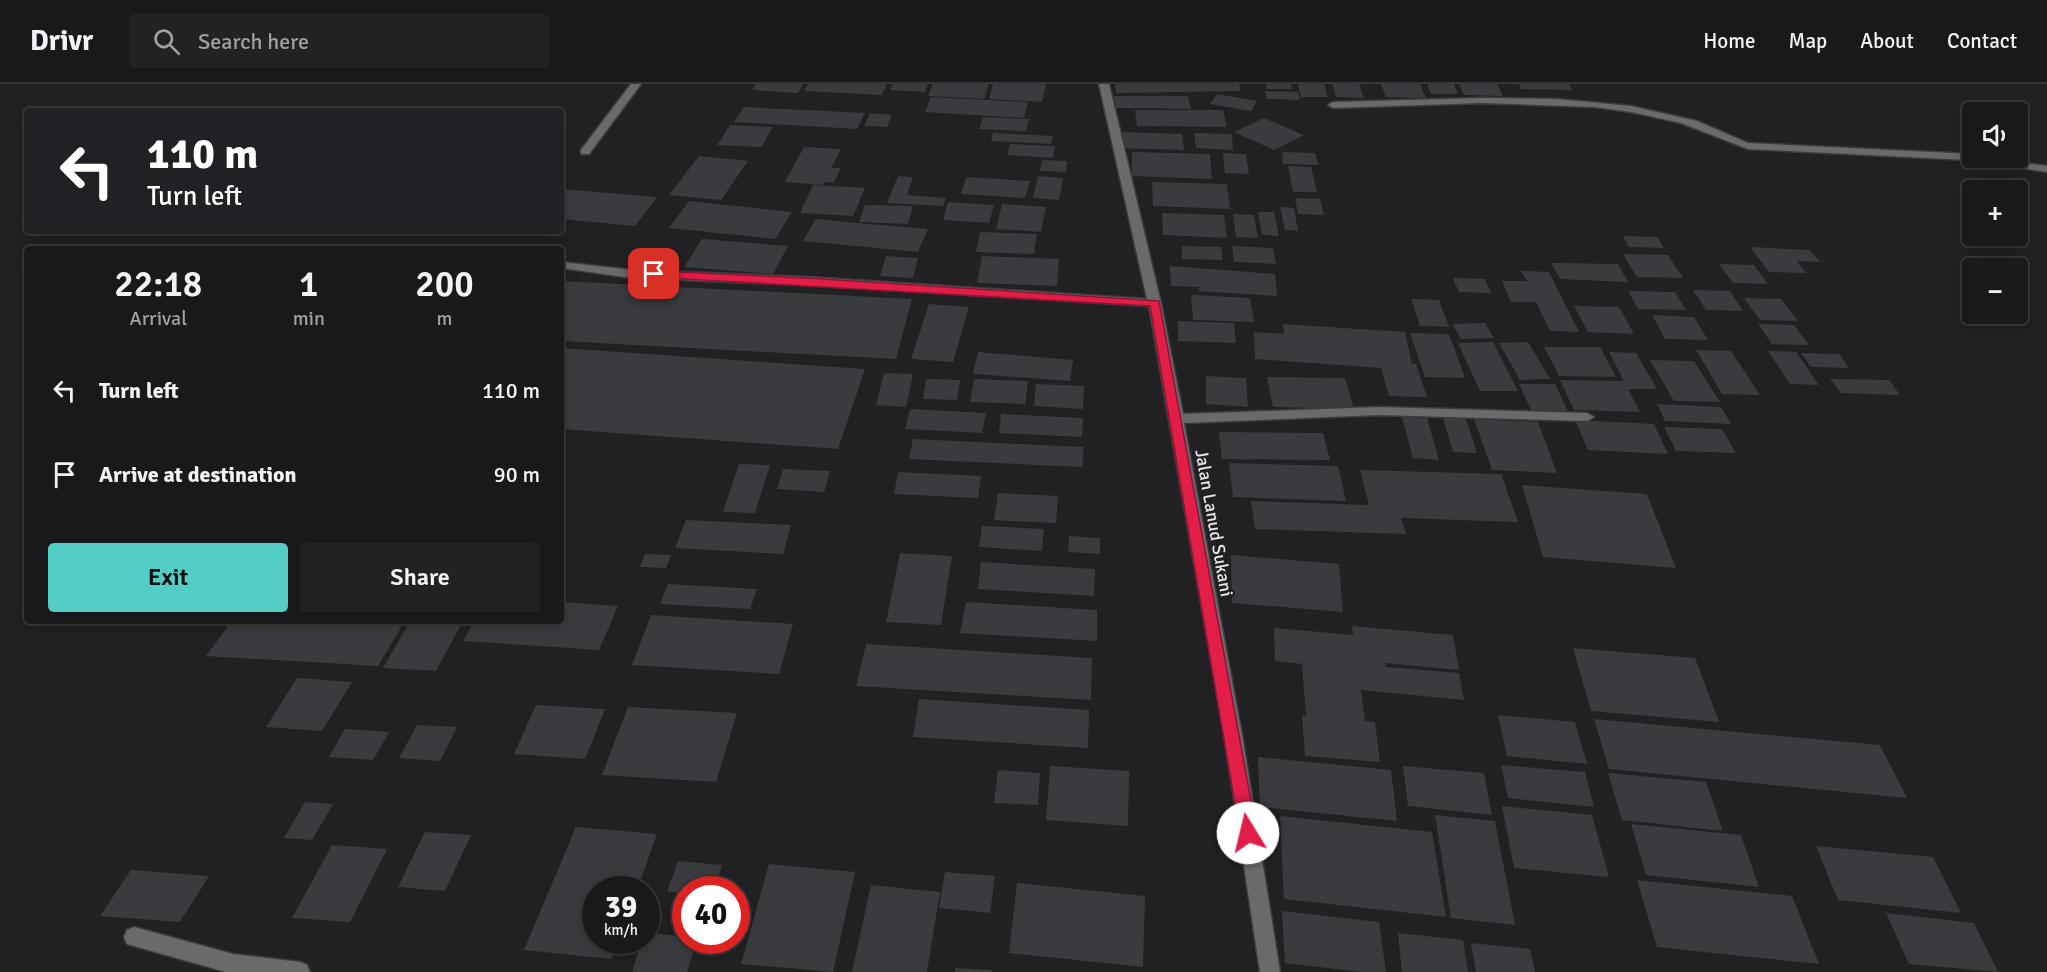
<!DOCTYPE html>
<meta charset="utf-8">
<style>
:root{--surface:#19181a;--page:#222123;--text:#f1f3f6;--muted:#9fa0a2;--line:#373739;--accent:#54cdc6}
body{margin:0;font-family:Signika,sans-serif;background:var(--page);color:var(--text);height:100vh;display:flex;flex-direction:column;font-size:22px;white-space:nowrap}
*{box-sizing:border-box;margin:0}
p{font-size:20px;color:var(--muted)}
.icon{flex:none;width:33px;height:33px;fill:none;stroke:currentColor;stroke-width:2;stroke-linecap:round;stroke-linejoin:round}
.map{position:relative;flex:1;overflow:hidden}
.panel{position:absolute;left:24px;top:162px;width:540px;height:378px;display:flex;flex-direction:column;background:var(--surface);border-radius:6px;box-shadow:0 3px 15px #0003,0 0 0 2px var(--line)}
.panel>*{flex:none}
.guide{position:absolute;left:24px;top:24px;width:540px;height:126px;border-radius:6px;box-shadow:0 3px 15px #0003,0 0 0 2px var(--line);background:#202124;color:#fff;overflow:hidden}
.controls{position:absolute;left:1962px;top:18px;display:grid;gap:12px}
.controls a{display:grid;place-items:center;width:66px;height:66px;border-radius:6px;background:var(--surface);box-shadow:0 3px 15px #0003,0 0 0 2px var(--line);font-size:30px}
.speed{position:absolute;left:582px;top:792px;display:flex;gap:12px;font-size:30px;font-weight:700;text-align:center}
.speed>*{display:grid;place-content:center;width:78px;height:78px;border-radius:50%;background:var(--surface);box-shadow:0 3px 15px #0003,0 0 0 2px var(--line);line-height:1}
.speed small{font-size:15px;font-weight:400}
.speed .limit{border:9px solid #d22;background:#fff;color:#111}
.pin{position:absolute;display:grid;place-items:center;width:51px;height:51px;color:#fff;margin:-26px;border-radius:12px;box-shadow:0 3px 9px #0006}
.me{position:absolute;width:66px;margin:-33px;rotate:351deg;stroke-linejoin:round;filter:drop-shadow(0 0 4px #0008)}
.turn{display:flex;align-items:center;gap:21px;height:126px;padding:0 24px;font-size:27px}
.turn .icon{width:78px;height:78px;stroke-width:2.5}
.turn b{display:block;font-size:42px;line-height:51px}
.eta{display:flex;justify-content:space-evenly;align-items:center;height:102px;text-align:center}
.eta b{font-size:36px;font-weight:600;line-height:42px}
.cta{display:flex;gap:12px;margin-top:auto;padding:12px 24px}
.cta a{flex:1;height:69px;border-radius:6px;background:var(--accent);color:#111;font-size:24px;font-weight:600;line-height:69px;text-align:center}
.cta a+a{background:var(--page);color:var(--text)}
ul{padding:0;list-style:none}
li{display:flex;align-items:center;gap:18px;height:84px;padding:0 24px}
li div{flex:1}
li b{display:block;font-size:22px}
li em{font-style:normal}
header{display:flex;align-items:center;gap:36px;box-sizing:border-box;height:84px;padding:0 30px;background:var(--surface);border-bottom:2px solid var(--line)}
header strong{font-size:28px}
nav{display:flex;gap:33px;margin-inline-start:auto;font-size:21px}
.search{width:420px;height:54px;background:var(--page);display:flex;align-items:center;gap:15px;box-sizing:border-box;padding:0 21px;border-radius:6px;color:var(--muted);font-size:22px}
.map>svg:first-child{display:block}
</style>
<header>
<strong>Drivr</strong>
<div class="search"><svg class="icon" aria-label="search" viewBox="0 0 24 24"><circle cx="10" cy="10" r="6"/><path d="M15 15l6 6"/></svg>Search here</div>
<nav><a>Home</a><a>Map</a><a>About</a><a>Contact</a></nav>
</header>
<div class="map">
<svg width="2047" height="888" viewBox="0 0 2047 888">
<rect width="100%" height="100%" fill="#212023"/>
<g fill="#3a3b3e">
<path d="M756 0H803L798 9 752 6Z"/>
<path d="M808 0H887L882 11 804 7Z"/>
<path d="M893 0H928L925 8 890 6Z"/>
<path d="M933 0H989L984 15 928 12Z"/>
<path d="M993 0H1046L1042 18 989 15Z"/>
<path d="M1115 0H1239L1241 7 1116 9Z"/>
<path d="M1266 0H1291L1292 5H1267Z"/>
<path d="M1298 0H1324L1328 13H1301Z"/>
<path d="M1332 0H1359L1364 14 1336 13Z"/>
<path d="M1381 0H1420L1426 14 1386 13Z"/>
<path d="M1427 0H1454L1458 10H1431Z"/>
<path d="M1459 0H1497L1503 12 1464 11Z"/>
<path d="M1519 0H1569L1572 6 1521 5Z"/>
<path d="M1265 7 1298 8 1300 16 1267 15Z"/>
<path d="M1217 10 1257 17 1251 27 1210 20Z"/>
<path d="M1114 12H1188L1191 25 1116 24Z"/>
<path d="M931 13 1028 18 1024 34 925 28Z"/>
<path d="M744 23 865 29 857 45 734 38Z"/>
<path d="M1135 26H1223L1227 43 1137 42Z"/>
<path d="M870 29 892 31 887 43 864 42Z"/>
<path d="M983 33 1029 35 1026 47 979 45Z"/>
<path d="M1264 34 1304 51 1274 66 1234 48Z"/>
<path d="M730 41 773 43 761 63 717 61Z"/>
<path d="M1121 48 1182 50 1184 66 1121 64Z"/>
<path d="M993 49 1053 52 1051 60 991 57Z"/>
<path d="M1194 49 1232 50 1233 66 1196 64Z"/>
<path d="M1010 60 1055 62 1053 74 1007 71Z"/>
<path d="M804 63 841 65 831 84H841L834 99 825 98 823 101 785 98Z"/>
<path d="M1132 68 1210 70 1212 95 1132 92Z"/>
<path d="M1282 68 1315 69 1318 81 1283 80Z"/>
<path d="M1223 69 1246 70 1249 90 1225 89Z"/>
<path d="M699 72 748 77 721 116 669 111Z"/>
<path d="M1042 76 1067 77 1066 88 1040 87Z"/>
<path d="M1288 82 1311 83 1317 108H1293Z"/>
<path d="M898 92 913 93 907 111 946 114 943 122 887 119Z"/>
<path d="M1038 92 1063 94 1059 116 1033 114Z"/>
<path d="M966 93 1030 97 1025 114 961 110Z"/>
<path d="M1152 98 1227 100 1230 125 1153 122Z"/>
<path d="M813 101 865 104 853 132 800 129Z"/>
<path d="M561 105 657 113 635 142 561 135Z"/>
<path d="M1295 114 1320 115 1324 131 1298 130Z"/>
<path d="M689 117 792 128 775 155 669 144Z"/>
<path d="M948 118 994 121 989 139 943 136Z"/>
<path d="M1002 120 1046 123 1041 148 996 145Z"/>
<path d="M865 121 913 122 908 140 859 138Z"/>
<path d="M1280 123 1294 124 1298 147 1285 146Z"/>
<path d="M1258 128H1274L1279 152 1262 151Z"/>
<path d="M1162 129 1224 131 1227 154 1163 151Z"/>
<path d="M1233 130 1254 131 1258 154 1236 153Z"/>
<path d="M816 135 857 139 928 145 918 168 803 157Z"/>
<path d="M980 148 1037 150 1034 170 976 168Z"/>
<path d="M1623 152 1657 153 1664 164 1629 163Z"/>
<path d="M702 155 788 162 773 190 684 183Z"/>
<path d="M1182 162 1221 163 1223 176 1182 175Z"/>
<path d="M1232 162 1273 164 1276 180 1234 178Z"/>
<path d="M1750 163 1810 166 1820 178 1797 177 1806 189 1769 188Z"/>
<path d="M1623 170 1668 171 1683 194 1637 193Z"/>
<path d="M886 172 918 174 913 194 880 192Z"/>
<path d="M982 172 1059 175 1057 202 977 199Z"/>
<path d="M1551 179 1618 180 1628 198 1560 195Z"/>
<path d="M1719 180 1754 181 1768 200 1733 199Z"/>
<path d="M1170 182 1275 190 1277 212 1199 207V203L1171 202Z"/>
<path d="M1521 187 1549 188 1579 248 1550 247 1536 218H1511L1502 197H1527Z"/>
<path d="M1453 194 1485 195 1491 209 1459 208Z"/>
<path d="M561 197 912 215 896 275 561 257Z"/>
<path d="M1693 206 1730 207 1743 227 1706 226Z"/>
<path d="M1628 207 1675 208 1686 226 1638 225Z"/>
<path d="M1191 211 1250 214 1254 238 1193 236Z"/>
<path d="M1744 214 1781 215 1798 237 1760 236Z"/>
<path d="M1411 215 1439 216 1449 243 1420 242Z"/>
<path d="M929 220 969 223 953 278 911 275Z"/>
<path d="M1574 222 1619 223 1634 250 1588 248Z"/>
<path d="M1652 231 1694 233 1708 256 1665 255Z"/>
<path d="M1178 237 1234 239 1236 259 1178 257Z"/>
<path d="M1485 239 1494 254 1461 255 1453 240Z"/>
<path d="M1283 240 1405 248 1412 280H1416L1427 313 1389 312 1381 284 1255 275 1254 248 1284 250Z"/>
<path d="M1758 240 1794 241 1809 261 1772 260Z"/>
<path d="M1410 249 1449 250 1465 294 1425 293Z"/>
<path d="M1493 258 1518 307H1480L1458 259Z"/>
<path d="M1528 258 1550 295 1520 296 1499 259Z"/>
<path d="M1544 263H1600L1616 293 1559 292Z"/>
<path d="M561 264 865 285 838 365 561 345Z"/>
<path d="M1696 266 1731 267 1760 311 1722 310Z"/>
<path d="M1768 267 1796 268 1819 301 1790 300Z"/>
<path d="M978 268 1073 276 1070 297 973 290Z"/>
<path d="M1609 268 1636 269 1657 305H1628L1640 328 1574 326 1560 296 1624 297Z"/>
<path d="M1801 269 1839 270 1849 284 1811 283Z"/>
<path d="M1650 276 1694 277 1720 318 1674 317Z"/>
<path d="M884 289 913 290 906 323 876 321Z"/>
<path d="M1206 292 1246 294 1248 323 1206 320Z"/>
<path d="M1267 293 1345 294 1354 325 1273 323Z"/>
<path d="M926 295 960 296 957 316 923 315Z"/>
<path d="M974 295 1028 297 1025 320 970 318Z"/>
<path d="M1830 295 1889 296 1900 311 1841 309Z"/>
<path d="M1036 300 1084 302 1083 325 1034 322Z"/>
<path d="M1519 300H1555L1568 327 1531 326Z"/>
<path d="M1657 320 1721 323 1731 340 1665 337Z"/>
<path d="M910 325 986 329 982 349 905 345Z"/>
<path d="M1001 330 1083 334 1082 353 999 349Z"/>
<path d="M1442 331 1465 332 1477 369 1453 368Z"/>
<path d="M1402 333 1427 334 1439 376 1413 374Z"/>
<path d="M1474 335 1538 338 1557 389 1492 386Z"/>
<path d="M1575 336 1654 340 1668 370 1588 366Z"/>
<path d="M1664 343 1722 345 1736 369 1676 367Z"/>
<path d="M1219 348 1323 349 1330 376 1222 375Z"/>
<path d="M913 355 1084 363 1082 383 909 375Z"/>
<path d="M1229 379 1338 382 1346 417 1233 413Z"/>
<path d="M739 380 770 381 755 429 723 428Z"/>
<path d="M783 385 830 387 824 408 777 405Z"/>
<path d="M1360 386 1501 390 1518 438 1401 434 1406 450 1255 445 1251 417 1369 421Z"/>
<path d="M898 388 981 392 978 414 894 410Z"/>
<path d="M1522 401 1647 410 1676 484 1543 473Z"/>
<path d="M998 409 1058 412 1056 439 994 436Z"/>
<path d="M686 436 791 441 783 470 675 464Z"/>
<path d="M982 442 1044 445 1042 467 979 463Z"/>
<path d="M1069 452 1100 454V470L1068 468Z"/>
<path d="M900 469 952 472 941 541 886 538Z"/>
<path d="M645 470 671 471 666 484 640 483Z"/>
<path d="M1231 471 1339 480 1343 528 1232 519Z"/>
<path d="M981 478 1095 485 1094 512 978 505Z"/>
<path d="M668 500 757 505 750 525 660 520Z"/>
<path d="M561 518 618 522 599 566 463 557 474 537H561Z"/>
<path d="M966 518 1097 526V557L960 549Z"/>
<path d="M651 531 793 540 779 590 632 581Z"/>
<path d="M232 537H405L378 582 206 572Z"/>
<path d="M410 537H463L436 587 383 584Z"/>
<path d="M1352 542 1453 551 1459 586 1385 579 1386 583 1459 589 1464 616 1361 606 1365 637 1375 638 1380 678 1305 672 1302 631 1306 632 1302 580 1275 577 1274 544 1353 551Z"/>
<path d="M866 560 1092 574 1091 616 856 602Z"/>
<path d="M1573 564 1695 574 1719 638 1591 627Z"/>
<path d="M297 594 352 598 322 647 266 643Z"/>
<path d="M919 615 1089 626 1088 664 913 653Z"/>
<path d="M536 621 605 625 585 675 514 670Z"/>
<path d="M628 623 737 629 716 698 602 691Z"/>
<path d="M1498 631 1575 638 1587 680 1507 672Z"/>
<path d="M1594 635 1880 661 1907 714 1609 685Z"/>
<path d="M417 641 457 643 440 677 399 674Z"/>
<path d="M345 645 389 648 373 676 329 673Z"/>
<path d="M1258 673 1391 686 1397 737 1260 723Z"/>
<path d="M1501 681 1585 688 1594 723 1508 714Z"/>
<path d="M1050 682 1129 687 1128 742 1046 736Z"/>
<path d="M1403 682 1484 689 1492 731 1408 722Z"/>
<path d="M998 686 1040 689 1038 721 994 719Z"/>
<path d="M1608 689 1706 698 1723 747 1622 736Z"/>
<path d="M305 718 333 720 312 756 284 754Z"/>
<path d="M1502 722 1592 731 1609 793 1514 784Z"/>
<path d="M1435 731 1495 737 1515 841 1451 834Z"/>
<path d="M1280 732 1432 748 1446 833 1284 815Z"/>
<path d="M1631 740 1741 751 1759 803 1646 791Z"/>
<path d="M576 743 657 750 637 806H596V856H618L611 875 524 866Z"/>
<path d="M425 748 471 751 445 807 398 803Z"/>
<path d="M332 761 387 765 350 838 292 834Z"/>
<path d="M1816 762 1933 773 1961 829 1838 816Z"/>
<path d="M678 777 722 781 714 806H686V809L667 808Z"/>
<path d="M769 780 855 788 833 888 741 880Z"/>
<path d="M131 786 209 792 180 838 100 832Z"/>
<path d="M945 788 995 792 990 829 939 824Z"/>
<path d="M1637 796 1792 812 1819 880 1657 863Z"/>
<path d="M1017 799 1145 812 1143 883 1009 869Z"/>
<path d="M871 801 940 808 927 888H852Z"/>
<path d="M1282 827 1379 838 1386 888H1362L1285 879Z"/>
<path d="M1886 829 1974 839 1998 888 1909 880Z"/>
<path d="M646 848 686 853V856H697L687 888H632L642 856H646Z"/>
<path d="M1398 849 1463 856 1468 888H1402Z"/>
<path d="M1471 859 1530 865 1535 888H1476Z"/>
<path d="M955 884 992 886V888H955Z"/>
</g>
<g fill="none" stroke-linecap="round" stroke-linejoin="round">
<defs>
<g id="minor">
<path d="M631 0H641L589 70H581V66Z"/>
<path d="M1099 0H1109L1161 219 1183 330 1379 323 1587 329 1594 333 1587 337 1379 331 1184 339 1243 656 1280 888H1260L1225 656 1149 222 808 201 632 194 561 184V178L632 186 808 193 1147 215Z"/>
<path d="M1482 14 1557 15 1631 22 1697 37 1748 59 1972 70V74H1990L2047 82V88L1969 76 1748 65 1681 39 1631 28 1594 23 1482 19 1333 24 1328 21 1333 18Z"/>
<path d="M134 843 233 870 300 878 307 881 310 888H226L127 860 124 853 127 846Z"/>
</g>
</defs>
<use href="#minor" stroke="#3c3b3e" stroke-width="3"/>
<use href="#minor" fill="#6a6a6d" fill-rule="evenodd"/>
</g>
<path fill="#e11d48" stroke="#92132f" stroke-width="1.5" d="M654 187 807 194 1159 217 1257 749 1254 754 1248 757 1242 754 1240 749 1150 222 650 193V188Z"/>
<g text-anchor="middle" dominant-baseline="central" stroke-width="4.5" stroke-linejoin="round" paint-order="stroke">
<g font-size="18" fill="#e8e8ea" stroke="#212023">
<text transform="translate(1214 439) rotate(80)">Jalan Lanud Sukani</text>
</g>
</g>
</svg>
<div class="controls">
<a><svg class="icon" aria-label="sound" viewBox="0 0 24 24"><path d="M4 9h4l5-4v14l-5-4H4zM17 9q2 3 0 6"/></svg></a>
<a>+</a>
<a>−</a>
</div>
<div class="speed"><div>39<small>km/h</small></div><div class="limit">40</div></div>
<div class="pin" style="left:654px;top:190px;background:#d93025"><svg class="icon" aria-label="arrive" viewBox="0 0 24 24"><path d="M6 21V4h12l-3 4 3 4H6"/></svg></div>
<svg class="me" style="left:1248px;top:749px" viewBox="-20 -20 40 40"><circle r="19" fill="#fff"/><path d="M0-13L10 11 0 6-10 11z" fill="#e11d48"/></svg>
<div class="guide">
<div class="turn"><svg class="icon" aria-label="left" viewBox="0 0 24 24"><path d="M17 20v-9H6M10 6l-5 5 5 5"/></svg><div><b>110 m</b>Turn left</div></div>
</div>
<section class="panel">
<div class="eta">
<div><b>22:18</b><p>Arrival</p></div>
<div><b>1</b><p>min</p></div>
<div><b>200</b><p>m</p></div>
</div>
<ul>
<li><svg class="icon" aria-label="left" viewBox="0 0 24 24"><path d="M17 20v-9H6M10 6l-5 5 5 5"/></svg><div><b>Turn left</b></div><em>110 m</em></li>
<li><svg class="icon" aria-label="arrive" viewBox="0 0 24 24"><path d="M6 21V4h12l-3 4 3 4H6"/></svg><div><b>Arrive at destination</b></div><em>90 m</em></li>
</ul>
<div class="cta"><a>Exit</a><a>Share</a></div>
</section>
</div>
